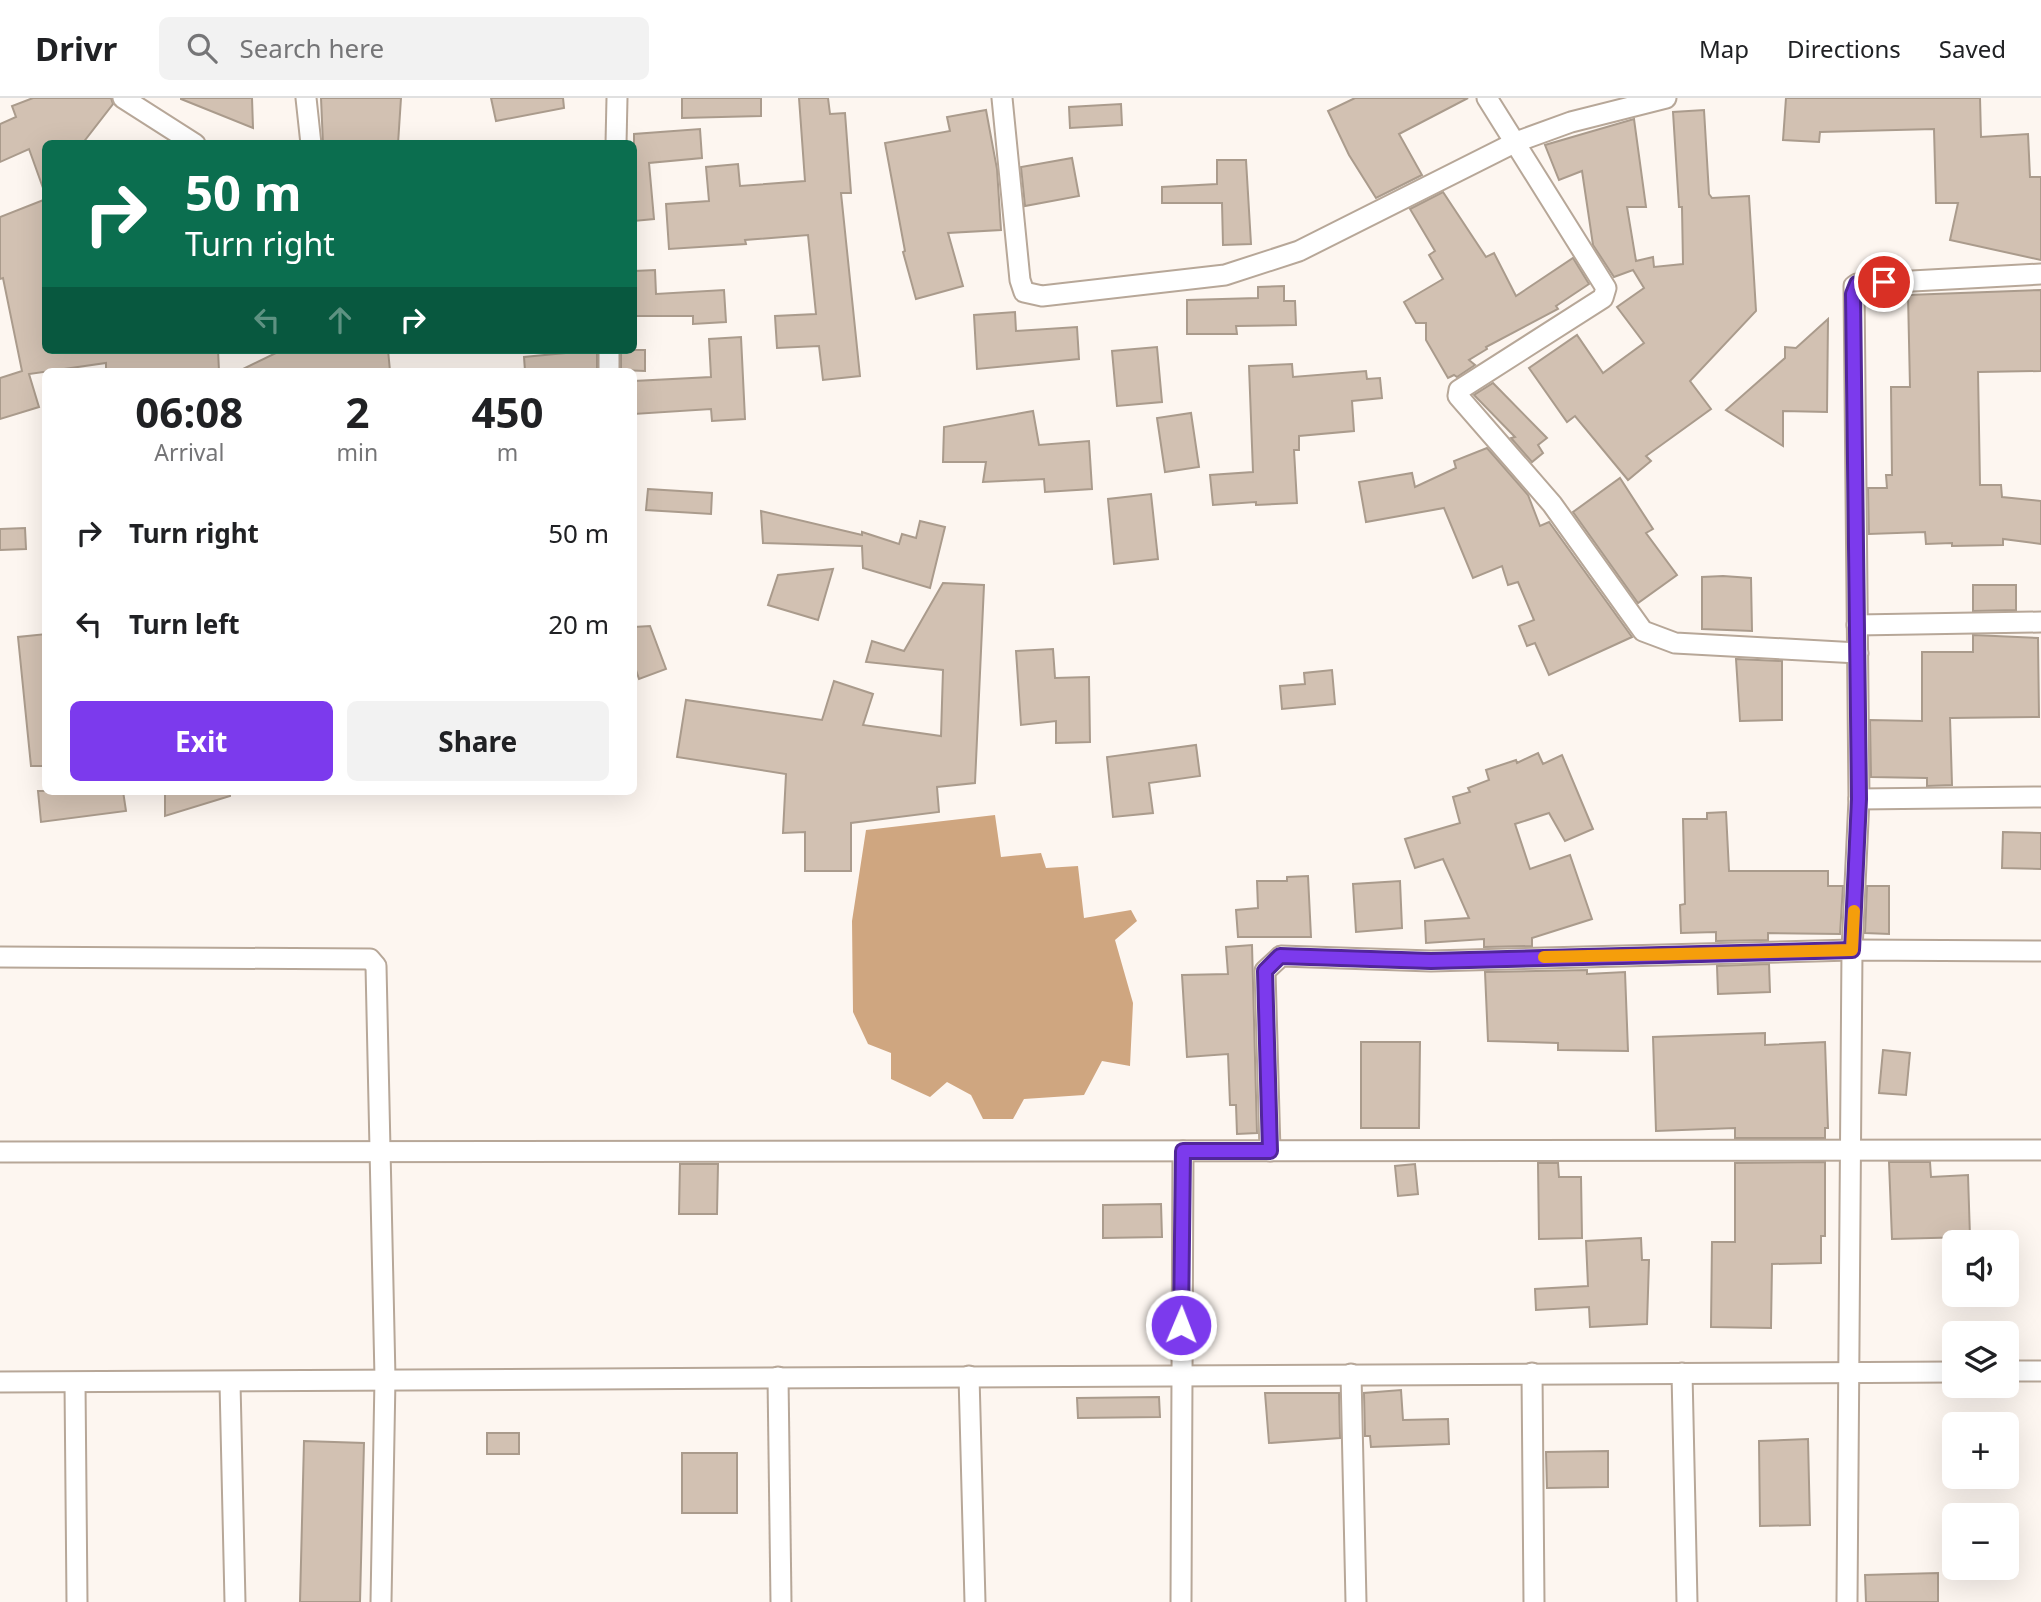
<!DOCTYPE html>
<meta charset="utf-8">
<style>
:root{--surface:#fff;--page:#f2f2f2;--text:#202124;--muted:#757577;--line:#e0e0e0;--accent:#7c3aed}
body{margin:0;font-family:"Noto Sans",sans-serif;background:var(--page);color:var(--text);height:100vh;display:flex;flex-direction:column;font-size:26px;white-space:nowrap}
*{box-sizing:border-box;margin:0}
p{font-size:23px;color:var(--muted)}
.icon{flex:none;width:38px;height:38px;fill:none;stroke:currentColor;stroke-width:2;stroke-linecap:round;stroke-linejoin:round}
.map{position:relative;flex:1;overflow:hidden}
.sheet{position:absolute;left:42px;top:270px;width:595px;height:427px;display:flex;flex-direction:column;background:var(--surface);border-radius:10px;box-shadow:0 7px 28px #0002}
.sheet>*{flex:none}
.top-card{position:absolute;left:42px;top:42px;width:595px;height:214px;border-radius:10px;box-shadow:0 7px 28px #0002;background:#0b6e4f;color:#fff;overflow:hidden}
.controls{position:absolute;left:1942px;top:1132px;display:grid;gap:14px}
.controls a{display:grid;place-items:center;width:77px;height:77px;border-radius:10px;background:var(--surface);box-shadow:0 7px 28px #0002;font-size:35px}
.pin{position:absolute;display:grid;place-items:center;width:60px;height:60px;color:#fff;margin:-30px;border:4px solid #fff;border-radius:50%;box-shadow:0 2px 7px #0007}
.me{position:absolute;width:77px;margin:-38px;rotate:1deg;stroke-linejoin:round;filter:drop-shadow(0 0 5px #0008)}
.turn{display:flex;align-items:center;gap:24px;height:147px;padding:0 28px;font-size:32px}
.turn .icon{width:91px;height:91px;stroke-width:2.5}
.turn b{display:block;font-size:49px;line-height:60px}
.lanes{display:flex;align-items:center;height:66px;padding:0 28px;background:#0003;justify-content:center;gap:35px;direction:ltr}
.lanes .off{opacity:.35}
.eta{display:flex;justify-content:space-evenly;align-items:center;height:119px;text-align:center}
.eta b{font-size:42px;font-weight:700;line-height:49px}
.cta{display:flex;gap:14px;margin-top:auto;padding:14px 28px}
.cta a{flex:1;height:80px;border-radius:10px;background:var(--accent);color:#fff;font-size:28px;font-weight:700;line-height:80px;text-align:center}
.cta a+a{background:var(--page);color:var(--text)}
ul{padding:0;list-style:none}
li{display:flex;align-items:center;gap:21px;height:91px;padding:0 28px}
li div{flex:1}
li b{display:block;font-size:26px}
li em{font-style:normal}
header{display:flex;align-items:center;gap:42px;box-sizing:border-box;height:98px;padding:0 35px;background:var(--surface);border-bottom:2px solid var(--line)}
header strong{font-size:33px}
nav{display:flex;gap:38px;margin-inline-start:auto;font-size:24px}
.search{width:490px;height:63px;background:var(--page);display:flex;align-items:center;gap:18px;box-sizing:border-box;padding:0 24px;border-radius:10px;color:var(--muted);font-size:26px}
.map>svg:first-child{display:block}
</style>
<header>
<strong>Drivr</strong>
<div class="search"><svg class="icon" aria-label="search" viewBox="0 0 24 24"><circle cx="10" cy="10" r="6"/><path d="M15 15l6 6"/></svg>Search here</div>
<nav><a>Map</a><a>Directions</a><a>Saved</a></nav>
</header>
<div class="map">
<svg width="2041" height="1504" viewBox="0 0 2041 1504">
<rect width="100%" height="100%" fill="#fdf6f0"/>
<path fill="#cfa680" d="M995 717 1001 759 1041 755 1046 770 1078 768 1084 820 1131 812 1137 823 1115 842 1133 905 1130 968 1102 963 1084 997 1024 1001 1013 1021H983L971 997 947 984 930 999 891 981V955L868 946 853 914 852 823 866 732Z"/>
<g fill="#d2c1b2" stroke="#aa9b8c" stroke-width="2">
<path d="M33 0H111L113 6 82 46H46L43 90 29 51 0 64V26L16 19 12 8Z"/>
<path d="M181 0H252L253 30 181 1Z"/>
<path d="M321 0H401L398 46H323Z"/>
<path d="M491 0H563L564 10 496 23Z"/>
<path d="M682 0H761V18L682 20Z"/>
<path d="M799 0H828L830 16 845 15 851 95H841L860 278 823 282 819 248 777 250 775 218 816 216 808 137 745 142 746 146 669 151 666 106 709 103 706 69 738 66 740 88 805 83Z"/>
<path d="M1355 0H1468L1399 36 1422 77 1376 100 1349 57 1328 13Z"/>
<path d="M1786 0H1980L1981 39 2028 36 2030 79H2041V162L1950 142 1958 105H1936L1934 31 1820 34 1819 44 1783 42Z"/>
<path d="M1121 6 1122 27 1070 30 1069 9Z"/>
<path d="M986 12 997 71 1001 132 948 135 963 188 916 201 903 154 905 153 885 45 950 33 947 19Z"/>
<path d="M1704 12 1709 96 1712 100 1749 98 1756 213 1690 283 1711 311 1646 358 1651 363 1628 382 1575 318 1567 324 1529 270 1577 237 1603 275 1644 245 1617 209 1644 190 1633 172 1614 179 1593 147 1582 73 1559 82 1545 47 1634 21 1646 109H1627L1636 163 1653 159 1654 169 1683 166 1682 109H1679L1673 14Z"/>
<path d="M700 31 702 60 649 65 654 121 634 123V36Z"/>
<path d="M1072 60 1079 98 1025 108 1021 69Z"/>
<path d="M1217 62H1246L1251 146 1223 147 1222 105H1162V89L1217 86Z"/>
<path d="M1443 94 1486 159 1494 155 1516 198 1573 160 1589 186 1556 208 1558 211 1486 249 1487 251 1469 262 1475 267 1457 279 1454 277 1448 280 1426 242V225H1416L1404 204 1443 181 1429 157 1435 153 1410 111Z"/>
<path d="M46 101V252H218L219 273H106V265L29 276 39 309 0 321V280L22 273 3 180 0 181V119Z"/>
<path d="M655 172 656 196 724 192 726 224 693 226V218H634V173Z"/>
<path d="M1284 188V203H1295L1296 227 1236 228 1237 236H1187V202L1258 200V189Z"/>
<path d="M2041 192V273L1978 274 1980 387H2001L2002 399 2041 403V446L2003 441V447L1952 448V445L1926 446 1925 434 1869 436 1868 390H1887L1886 377H1892L1891 289H1910L1908 197Z"/>
<path d="M1015 214 1016 233 1077 229 1079 261 977 271 974 217Z"/>
<path d="M1828 221 1827 314 1783 313V348L1726 312 1785 260V249L1796 250Z"/>
<path d="M741 239 745 321 712 323 711 311 634 316V283L711 279 709 241Z"/>
<path d="M1157 249 1162 304 1117 308 1112 253Z"/>
<path d="M282 252H388L390 273H239Z"/>
<path d="M597 252V272L525 273 524 259Z"/>
<path d="M621 252H645V273L621 272Z"/>
<path d="M1292 266 1293 279 1366 273 1367 281 1380 280 1382 300 1352 303 1354 333 1299 338V352H1294L1297 405 1256 407V404L1213 407 1210 377 1253 374 1249 268Z"/>
<path d="M1493 285 1547 340 1538 347 1543 355 1532 364 1511 340 1515 339 1474 297Z"/>
<path d="M1033 313 1039 347 1089 343 1092 391 1045 394 1044 381 983 384 986 364H943L944 329Z"/>
<path d="M1191 315 1199 369 1165 374 1157 320Z"/>
<path d="M1487 350 1528 397 1540 428 1549 424 1632 539 1549 577 1535 545 1527 548 1519 528 1534 522 1518 484 1508 487 1502 468 1473 480 1444 410 1366 424 1359 384 1412 375 1415 389 1456 370 1454 363Z"/>
<path d="M1620 380 1653 431 1646 435 1677 477 1638 505 1573 414Z"/>
<path d="M648 391 712 395 711 416 646 412Z"/>
<path d="M1151 396 1158 461 1114 466 1108 401Z"/>
<path d="M761 413 862 437V434L899 446 902 436 916 440 920 423 945 429 930 490 863 470 862 448 763 445Z"/>
<path d="M25 430 26 451 0 452V431Z"/>
<path d="M833 471 818 522 768 507 778 477Z"/>
<path d="M1723 478 1751 480 1752 533 1702 531V479Z"/>
<path d="M943 485 984 487 975 685 937 689 939 714 851 725V773H805V734L783 735 786 676 677 659 686 602 822 622 834 583 873 596 863 627 941 638 943 572 866 564 872 543 904 553Z"/>
<path d="M1973 487H2016V512L1973 513Z"/>
<path d="M650 528 666 571 639 581 634 566V529Z"/>
<path d="M46 536V668H31L18 539Z"/>
<path d="M1973 537 2038 540 2039 619 1950 620 1952 687 1927 688V680L1871 679 1870 622 1922 623V554H1973Z"/>
<path d="M1053 551 1055 580 1089 579 1090 644 1056 645V623L1021 627 1016 553Z"/>
<path d="M1736 561 1782 563V622L1740 623Z"/>
<path d="M1332 572 1335 606 1282 611 1280 588 1305 586 1304 575Z"/>
<path d="M1196 647 1200 678 1149 685 1153 715 1113 719 1107 659Z"/>
<path d="M1538 655 1543 666 1562 657 1593 731 1565 743 1549 715 1515 726 1530 771 1570 757 1592 821 1532 840V848L1484 849V841L1426 845 1425 823 1469 820 1443 761 1415 770 1405 741 1460 725 1453 699 1470 694 1468 690 1489 682 1486 672 1516 662 1517 665Z"/>
<path d="M38 693H59V696L123 693 126 713 41 724Z"/>
<path d="M175 693H230V698L165 718V696Z"/>
<path d="M1726 714 1729 773H1828V788H1843L1840 836 1768 835V842L1716 843V834L1681 835 1680 807 1685 806 1683 721H1707V715Z"/>
<path d="M2003 734 2041 735V771L2002 770Z"/>
<path d="M1308 778 1311 839H1238L1236 812 1258 810 1257 783H1287V779Z"/>
<path d="M1400 783 1402 830 1356 834 1353 786Z"/>
<path d="M1867 788H1889V836L1865 835Z"/>
<path d="M1252 847 1257 1035 1237 1036 1236 1007H1230L1228 956 1187 959 1182 877 1228 876 1226 849Z"/>
<path d="M1769 866 1770 894 1718 896 1717 868Z"/>
<path d="M1587 872V876L1625 874 1628 953 1558 952V945L1488 943 1485 874Z"/>
<path d="M1765 935V947L1825 944 1828 1030H1825V1040H1735V1030L1656 1033 1653 939Z"/>
<path d="M1361 944H1420L1419 1030H1361Z"/>
<path d="M1883 952 1910 955 1906 997 1879 995Z"/>
<path d="M1825 1064V1138H1821V1165L1772 1166 1771 1230 1711 1229 1712 1144H1735V1065Z"/>
<path d="M1889 1064H1930L1931 1079 1968 1077 1970 1139 1892 1141Z"/>
<path d="M1538 1065H1558L1559 1079H1581L1582 1140 1539 1141Z"/>
<path d="M680 1066H718L717 1116H679Z"/>
<path d="M1415 1066 1418 1096 1398 1098 1395 1068Z"/>
<path d="M1161 1106 1162 1139 1103 1140V1107Z"/>
<path d="M1641 1140 1642 1162H1649L1647 1226 1590 1229 1589 1209 1536 1212 1535 1191 1588 1188 1586 1143Z"/>
<path d="M1401 1292 1403 1322 1448 1321 1449 1346 1371 1349 1370 1338H1365L1364 1295Z"/>
<path d="M1265 1295H1339L1340 1340 1269 1345Z"/>
<path d="M1159 1299 1160 1319 1078 1320 1077 1300Z"/>
<rect x="487" y="1335" width="32" height="21"/>
<path d="M1808 1341 1810 1427 1760 1428 1759 1343Z"/>
<path d="M304 1343 364 1345 360 1504H300Z"/>
<path d="M1608 1353V1389L1547 1390 1546 1354Z"/>
<rect x="682" y="1355" width="55" height="60"/>
<path d="M1938 1475V1504H1866L1865 1477Z"/>
</g>
<g fill="none" stroke-linecap="round" stroke-linejoin="round">
<defs>
<g id="street">
<path d="M123 0 195 46"/>
<path d="M306 0 311 46"/>
<path d="M1002 0 1020 182 1024 194 1042 198 1225 177 1299 153 1516 44 1571 24 1666 0"/>
<path d="M1487 0 1606 190 1603 200 1459 292 1458 298 1552 406 1643 533 1675 545 1858 555"/>
<path d="M616 46 617 0"/>
<path d="M609 273V252"/>
<path d="M1857 527 2041 524"/>
<path d="M1859 701 2041 699"/>
<path d="M0 859 370 861 376 868 385 1280 381 1504"/>
<path d="M1270 1053 1265 873 1281 858 1431 863 1852 852 2041 853"/>
<path d="M0 1054 2041 1052"/>
<path d="M2007 1273H2041"/>
<path d="M1532 1275 1534 1504"/>
<path d="M1682 1275 1687 1504"/>
<path d="M1351 1276 1356 1504"/>
<path d="M969 1278 975 1504"/>
<path d="M778 1279 781 1504"/>
<path d="M0 1284 1955 1274"/>
<path d="M75 1285 77 1504"/>
<path d="M230 1285 235 1504"/>
<path d="M1181 1504 1183 1053"/>
<path d="M1847 1504 1852 852 1859 701 1854 188 1857 186 2041 176"/>
</g>
</defs>
<use href="#street" stroke="#b7a798" stroke-width="23"/>
<use href="#street" stroke="#fff" stroke-width="19"/>
</g>
<g fill="none" stroke-linecap="round" stroke-linejoin="round">
<defs>
<path id="route" d="M1181 1227 1183 1053H1270L1265 873 1280 858 1431 863 1852 852 1859 701 1853 196 1857 186 1884 184"/>
</defs>
<use href="#route" stroke="#51269a" stroke-width="18"/>
<use href="#route" stroke="#7c3aed" stroke-width="12"/>
<path stroke="#f59e0b" stroke-width="12" d="M1544 859 1852 852 1854 813"/>
</g>
</svg>
<div class="controls">
<a><svg class="icon" aria-label="sound" viewBox="0 0 24 24"><path d="M4 9h4l5-4v14l-5-4H4zM17 9q2 3 0 6"/></svg></a>
<a><svg class="icon" aria-label="layers" viewBox="0 0 24 24"><path d="M12 4l9 5-9 5-9-5zM3 14l9 5 9-5"/></svg></a>
<a>+</a>
<a>−</a>
</div>
<div class="pin" style="left:1884px;top:184px;background:#d93025"><svg class="icon" aria-label="arrive" viewBox="0 0 24 24"><path d="M6 21V4h12l-3 4 3 4H6"/></svg></div>
<svg class="me" style="left:1181px;top:1227px" viewBox="-20 -20 40 40"><circle r="17" fill="#7c3aed" stroke="#fff" stroke-width="3"/><path d="M0-11L8 9 0 5-8 9z" fill="#fff"/></svg>
<div class="top-card">
<div class="turn"><svg class="icon" aria-label="right" viewBox="0 0 24 24"><path d="M7 20v-9h11M14 6l5 5-5 5"/></svg><div><b>50 m</b>Turn right</div></div>
<div class="lanes"><svg class="icon off" aria-label="left" viewBox="0 0 24 24"><path d="M17 20v-9H6M10 6l-5 5 5 5"/></svg><svg class="icon off" aria-label="ahead" viewBox="0 0 24 24"><path d="M12 20V5M6 11l6-6 6 6"/></svg><svg class="icon" aria-label="right" viewBox="0 0 24 24"><path d="M7 20v-9h11M14 6l5 5-5 5"/></svg></div>
</div>
<section class="sheet">
<div class="eta">
<div><b>06:08</b><p>Arrival</p></div>
<div><b>2</b><p>min</p></div>
<div><b>450</b><p>m</p></div>
</div>
<ul>
<li><svg class="icon" aria-label="right" viewBox="0 0 24 24"><path d="M7 20v-9h11M14 6l5 5-5 5"/></svg><div><b>Turn right</b></div><em>50 m</em></li>
<li><svg class="icon" aria-label="left" viewBox="0 0 24 24"><path d="M17 20v-9H6M10 6l-5 5 5 5"/></svg><div><b>Turn left</b></div><em>20 m</em></li>
</ul>
<div class="cta"><a>Exit</a><a>Share</a></div>
</section>
</div>
